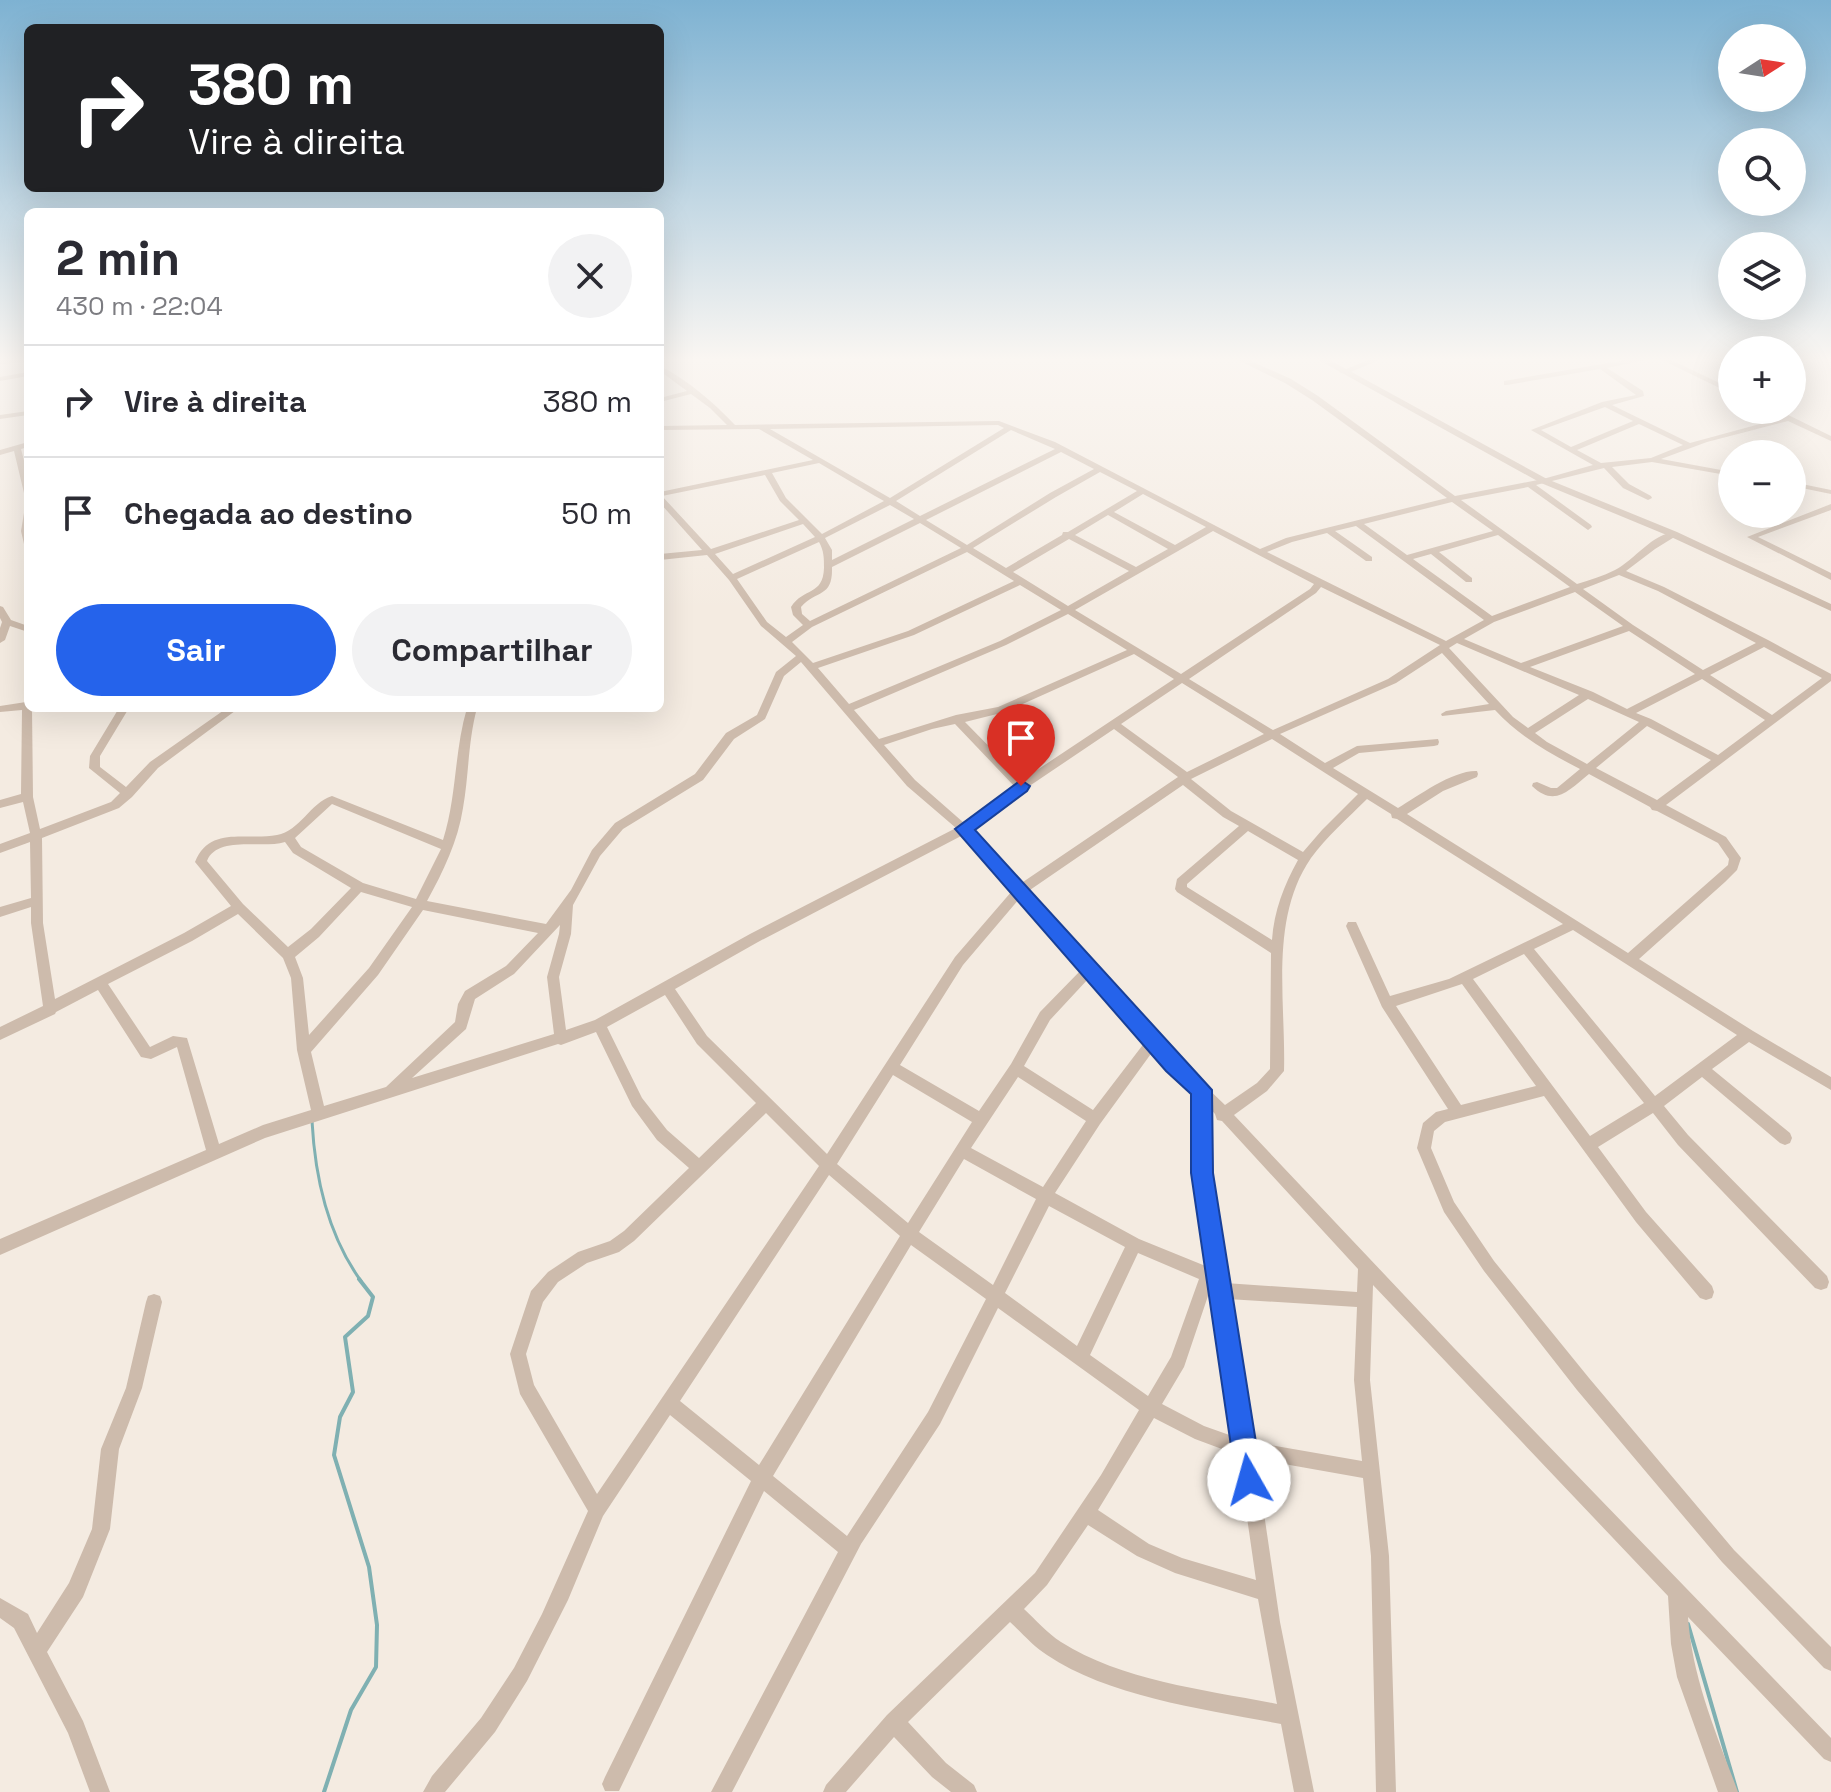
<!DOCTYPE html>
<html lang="pt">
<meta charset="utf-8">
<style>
:root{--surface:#fff;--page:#f2f2f3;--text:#2b2b33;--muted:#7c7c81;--line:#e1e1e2;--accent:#2563eb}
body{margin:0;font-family:"Space Grotesk",sans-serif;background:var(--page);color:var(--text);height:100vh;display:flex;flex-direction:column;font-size:30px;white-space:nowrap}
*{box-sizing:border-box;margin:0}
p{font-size:26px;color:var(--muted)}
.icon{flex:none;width:44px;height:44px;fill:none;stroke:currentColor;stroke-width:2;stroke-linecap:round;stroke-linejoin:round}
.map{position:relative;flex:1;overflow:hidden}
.details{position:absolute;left:24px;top:208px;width:640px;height:504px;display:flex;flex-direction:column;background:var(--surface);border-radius:12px;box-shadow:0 8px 32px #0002}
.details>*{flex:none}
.banner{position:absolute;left:24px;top:24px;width:640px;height:168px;border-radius:12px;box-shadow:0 8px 32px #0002;background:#202124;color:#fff;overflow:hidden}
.needle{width:52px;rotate:78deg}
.tools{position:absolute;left:1718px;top:24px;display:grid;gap:16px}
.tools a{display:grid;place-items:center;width:88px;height:88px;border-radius:50%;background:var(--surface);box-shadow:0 8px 32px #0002;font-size:40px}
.pin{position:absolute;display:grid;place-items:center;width:68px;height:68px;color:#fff;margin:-82px -34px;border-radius:50% 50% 50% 0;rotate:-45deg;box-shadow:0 0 8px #0007}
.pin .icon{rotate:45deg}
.me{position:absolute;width:88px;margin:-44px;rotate:353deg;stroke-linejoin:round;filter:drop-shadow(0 0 6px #0008)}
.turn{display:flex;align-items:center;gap:28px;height:168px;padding:0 32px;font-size:36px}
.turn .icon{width:104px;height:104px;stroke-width:2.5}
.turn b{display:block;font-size:56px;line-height:68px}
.round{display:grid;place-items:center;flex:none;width:84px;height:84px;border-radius:42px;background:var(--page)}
.overview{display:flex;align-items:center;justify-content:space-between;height:136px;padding:0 32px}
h1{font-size:48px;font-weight:700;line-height:60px}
.button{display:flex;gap:16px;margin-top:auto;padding:16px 32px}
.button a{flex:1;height:92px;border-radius:48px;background:var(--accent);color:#fff;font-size:32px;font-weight:700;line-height:92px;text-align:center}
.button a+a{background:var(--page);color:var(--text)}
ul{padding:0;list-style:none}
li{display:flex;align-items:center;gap:24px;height:112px;padding:0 32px;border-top:2px solid var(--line)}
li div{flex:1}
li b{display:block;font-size:30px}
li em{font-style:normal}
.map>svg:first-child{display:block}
</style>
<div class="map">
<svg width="1831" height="1792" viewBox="0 0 1831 1792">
<rect width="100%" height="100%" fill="#f4ebe1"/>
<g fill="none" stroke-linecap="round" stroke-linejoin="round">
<path stroke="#7fb0b2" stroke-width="3" d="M312 1121C315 1178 327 1234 361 1281"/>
<g stroke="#7fb0b2" stroke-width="4">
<path d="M1688 1624 1737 1792"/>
<path d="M324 1792 351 1710 376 1667 377 1625 369 1567 334 1455 340 1417 353 1392 345 1337 368 1316 373 1297 359 1279"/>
</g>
<g fill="#cdbbac" fill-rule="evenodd">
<path d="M28 358V362L0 364V360Z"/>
<path d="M1234 358H1244L1291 379 1318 396 1455 496 1543 479 1593 465 1531 430 1602 402 1636 395 1600 369 1507 385H1504V381L1637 358H1655L1607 368 1643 391 1644 396 1612 405 1690 443 1782 418 1768 410H1778L1831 436V441L1788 421 1707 442 1661 459 1732 472V476L1652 462 1612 467 1629 484 1651 496 1652 498 1648 500 1623 488 1604 468 1536 485 1591 525 1592 527 1588 530 1528 487 1461 500 1577 584C1590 580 1603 576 1615 570 1635 560 1652 533 1676 532V536L1655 549 1626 571 1664 587 1768 640 1831 674V681L1666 805 1726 837 1741 858 1737 870 1725 882 1639 959 1753 1031 1831 1077V1090L1749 1042 1712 1069 1790 1133 1792 1138 1790 1143 1785 1145 1780 1143 1702 1077 1664 1106 1688 1135 1827 1276 1829 1282 1827 1288 1821 1290 1815 1288 1678 1145 1653 1113 1598 1147 1646 1212 1712 1286 1714 1292 1712 1298 1706 1300 1700 1298 1636 1222 1544 1096 1445 1122 1434 1131 1431 1148 1454 1202 1494 1261 1589 1378 1734 1550 1831 1647V1671L1824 1668 1722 1562 1577 1390 1484 1271 1444 1212 1417 1148 1423 1123 1436 1112 1448 1109 1382 1007 1346 926 1348 922H1356L1390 996 1449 979 1563 924 1397 819 1392 818 1391 814 1367 799C1348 818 1327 836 1311 858 1269 919 1286 1002 1284 1071L1267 1091 1234 1115 1454 1348 1831 1738V1762L1824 1759 1688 1617C1692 1678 1717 1735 1738 1792H1718L1677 1677 1671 1644 1668 1596 1373 1285 1370 1380 1389 1556 1396 1792H1376L1371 1556 1363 1478 1256 1459 1280 1622 1314 1792H1294L1281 1724C1208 1710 1109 1697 1047 1655 1033 1646 1022 1633 1010 1622L908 1722 946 1763 974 1785 977 1792H951L932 1777 894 1737 846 1792H823L826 1785 887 1715 1035 1573 1101 1475 1139 1410 998 1308 940 1424 861 1544 732 1792H711L838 1552 764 1491 619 1791H605L602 1784 605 1777 751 1481 670 1415 603 1516 568 1600 527 1681 495 1732 445 1792H423L432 1776 481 1718 514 1668 542 1614 588 1511 520 1394 510 1354 531 1291 548 1272 578 1252 610 1241 624 1231 689 1168 657 1140 632 1106 596 1032 561 1045 558 1044 265 1138 0 1255V1239L206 1150 177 1047 151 1059 141 1057 98 990 56 1012 55 1014 0 1040V1027L43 1006 31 923V907L0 917V907L31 898 30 842 0 853V844L30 833 23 802 0 808V800L21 794 22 710 0 712V706L26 702H28V708H32L33 797 40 829 111 802 120 793 89 768 90 756 119 708H129L100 756V767L126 787 150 762 227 708H239L158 768 132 797 119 808 42 838 43 923 55 999 184 933 231 906 195 862C210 825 246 841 277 835 300 831 310 803 332 796L443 840C457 796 454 752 467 708H477C468 741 469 774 463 808 458 841 443 872 427 901L546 924 571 890 592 850 615 823 695 774 726 733 757 715 776 672 796 656 761 626 729 580 707 555 660 560V554L702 550 660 503V492L813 460 759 429 660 430V426L727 425 710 408 691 394 660 402V398L687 391 660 371V366C688 380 713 402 735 425L999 421 1055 442 1260 549 1286 538 1447 498 1312 400 1285 383ZM1605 407 1633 421 1571 447 1541 430ZM1639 424 1683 445 1651 458 1601 463 1577 450ZM998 425 1004 428 890 498 770 429ZM1011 430 1055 449 920 516 896 501ZM1061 452 1094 469 1050 493 967 545 926 520ZM819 463 875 496 884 501 822 534 786 498 772 473ZM1100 472 1137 491 1068 532H1063L1062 535 1006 568 973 548 1056 497ZM765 475 780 501 799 520 711 549 662 496ZM1143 494 1206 527 1175 545 1114 512ZM1452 502 1493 531 1407 555 1364 524ZM890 505 914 519 832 560V550L825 538ZM1108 515 1168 549 1136 567 1075 535ZM920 523 961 548 810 621 802 614 801 607C817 589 833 598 832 567ZM803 524 815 537 733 574 715 554ZM1356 526 1484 620 1446 641 1267 552 1292 542 1327 533 1366 561H1372V557L1335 531ZM1213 531 1314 584 1310 589 1181 674 1075 610ZM1498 535 1570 587 1492 616 1413 559 1431 554 1466 582H1472V578L1439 552ZM1069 539 1129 571 1068 606 1013 572ZM819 542C824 551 824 558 824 568 823 596 804 587 791 607L793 615 803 625 786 637 767 622 737 579ZM967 552 1014 581 908 631 813 663 792 642 812 627ZM1619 575 1658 591 1756 643 1703 670 1633 625 1583 589ZM1020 585 1061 610 1000 641 849 704 818 668 914 635ZM1321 587 1440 645 1388 679 1273 730 1189 679 1316 593ZM1575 592 1623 626 1521 663 1464 639 1494 622ZM1068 614 1127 650 998 707 956 715 879 739 854 710 1006 645ZM1629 631 1695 674 1627 709 1593 692 1530 667ZM1457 643 1579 695 1528 728 1513 717 1449 648ZM1764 647 1822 678 1772 715 1710 675ZM1442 653 1489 704 1446 711 1441 714 1442 716 1495 710C1519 736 1549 753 1580 769L1557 788H1551L1537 782 1533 783 1532 786C1555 808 1569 790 1589 774L1650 807 1652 810 1657 811 1718 843 1729 859 1728 865 1628 953 1407 814 1443 791 1477 777 1478 774 1477 771C1453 770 1418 796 1398 808L1333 768 1359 753 1434 746 1438 745 1439 742 1438 739 1357 746 1325 763 1280 734 1396 683ZM1134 654 1174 679 1022 780 965 722 1005 712ZM801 662 907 786 956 828 750 934 595 1020 566 1030 559 977 571 934 573 905 600 856 623 829 703 780 734 739 765 719 784 676ZM1702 679 1765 720 1718 755 1651 719 1636 713ZM1182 683 1264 734 1187 772 1121 724ZM1588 699 1639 722 1587 764 1547 742 1535 733ZM955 724 1014 786 964 823 915 780 884 745 932 729ZM1647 726 1711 760 1657 800 1596 768ZM1114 729 1178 777 1020 884 971 830 1025 789ZM1272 739 1358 794 1322 830 1303 852 1231 811 1191 779ZM1183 785 1223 817 1239 826 1177 879 1175 889 1177 892 1271 953 1270 1069 1257 1083 1225 1105 1178 1060 1027 892ZM332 804 441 849 416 899 363 883 301 847 295 838ZM1248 831 1298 860C1284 885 1274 911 1272 940L1187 887V884ZM963 835 1012 891 955 957 827 1154 707 1036 675 989 758 942ZM285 842 293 853 351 888 311 929 288 947 243 904 207 861C217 835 263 849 285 842ZM361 892 412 907 369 968 309 1035 303 978 295 957 319 937ZM1019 899 1081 970 1040 1012 1011 1064 979 1111 900 1065 963 965ZM423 910 538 933 506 966 465 991 458 1004 455 1022 386 1087 324 1106 311 1052 378 975ZM238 914 283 958 291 978 297 1050 311 1110 263 1125 219 1144 187 1038 173 1036 150 1047 108 984 192 941ZM560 925 559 934 547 977 554 1034 412 1078 466 1029 475 999 514 974ZM1573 930 1737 1035 1655 1096 1534 949ZM1524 954 1644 1103 1590 1136 1473 979ZM1089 978 1145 1042 1093 1110 1024 1066 1050 1020ZM1462 984 1536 1086 1461 1105 1396 1006ZM665 995 697 1044 756 1103 699 1158 667 1130 642 1098 607 1027ZM1153 1051 1168 1068 1195 1093V1173L1208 1267 1139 1239 1055 1193 1100 1124ZM893 1075 972 1122 908 1223 837 1164ZM1018 1077 1086 1121 1043 1187 971 1148ZM1209 1107 1215 1114 1217 1120 1222 1121 1358 1269 1357 1292 1225 1283 1209 1173ZM766 1113 819 1166 597 1494 534 1385 526 1354 543 1302 558 1282 587 1263 619 1252 634 1241ZM964 1159 1036 1199 993 1285 919 1232ZM829 1175 900 1236 759 1465 680 1401ZM1049 1206 1125 1247 1077 1346 1005 1293ZM911 1245 986 1299 928 1412 847 1536 773 1476ZM1138 1253 1199 1279 1171 1357 1148 1396 1090 1355ZM1210 1290 1212 1294 1235 1437 1204 1426 1162 1404 1184 1367ZM1228 1299 1357 1307 1354 1380 1362 1461 1253 1442ZM1154 1418 1195 1439 1238 1455 1256 1580 1182 1558 1149 1544 1098 1510ZM1088 1525 1137 1556 1175 1573 1258 1599 1277 1704C1207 1690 1122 1681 1061 1642 1047 1633 1036 1620 1024 1609L1047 1585Z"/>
<path d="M1373 358H1384L1346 374 1339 372Z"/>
<path d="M1658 358H1667L1732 389V394Z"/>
<path d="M28 372V376L0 381V377Z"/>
<path d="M28 411V415L0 419V415Z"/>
<path d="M28 442V447L21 449 28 476V495L24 493 14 451 0 455V450Z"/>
<path d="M1792 482 1831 490V494L1792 486Z"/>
<path d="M1831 504V510L1758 537 1831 573V580L1747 537Z"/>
<path d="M28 510V547L24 544 21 531 24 513Z"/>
<path d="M0 606 3 607 11 620 28 626V632L10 626 5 640 0 643V628L2 622 0 618Z"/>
<path d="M154 1294 160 1296 162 1302 142 1388 119 1449 110 1529 83 1597 47 1652 83 1721 110 1792H90L68 1733 14 1628 0 1618V1598L28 1614 37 1633 69 1583 92 1529 101 1449 126 1388 146 1302 148 1296Z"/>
</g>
<path fill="#cdbbac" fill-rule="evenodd" d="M1315 358H1326L1547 479 1677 532 1831 604V611L1669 536 1541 483Z"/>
</g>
<linearGradient id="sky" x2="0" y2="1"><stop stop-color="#7eb2d2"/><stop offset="0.59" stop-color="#faf6f2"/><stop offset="1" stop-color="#faf6f2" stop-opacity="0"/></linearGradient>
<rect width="1831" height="609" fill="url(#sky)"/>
<path fill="#2563eb" stroke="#184099" stroke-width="2" d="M1021 780 1030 786 1027 791 975 830 1212 1090 1213 1173 1262 1480 1258 1490 1249 1493 1240 1490 1236 1480 1191 1173V1094L1166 1071 955 829Z"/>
</svg>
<div class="tools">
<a><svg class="needle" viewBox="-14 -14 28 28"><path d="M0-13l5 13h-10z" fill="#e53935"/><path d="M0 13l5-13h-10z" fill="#7c7c81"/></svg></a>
<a><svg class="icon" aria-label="search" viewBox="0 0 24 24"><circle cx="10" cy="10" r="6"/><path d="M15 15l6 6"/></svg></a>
<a><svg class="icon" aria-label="layers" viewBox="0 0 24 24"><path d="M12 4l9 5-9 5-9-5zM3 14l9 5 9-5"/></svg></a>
<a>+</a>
<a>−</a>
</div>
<div class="pin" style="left:1021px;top:786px;background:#d93025"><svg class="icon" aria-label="arrive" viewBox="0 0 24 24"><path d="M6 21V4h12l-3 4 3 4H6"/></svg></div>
<svg class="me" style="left:1249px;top:1480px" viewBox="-20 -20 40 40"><circle r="19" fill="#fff"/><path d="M0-13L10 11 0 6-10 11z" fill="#2563eb"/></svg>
<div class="banner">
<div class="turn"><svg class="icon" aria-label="right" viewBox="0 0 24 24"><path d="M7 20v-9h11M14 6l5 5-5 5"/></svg><div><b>380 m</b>Vire à direita</div></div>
</div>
<section class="details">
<div class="overview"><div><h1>2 min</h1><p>430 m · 22:04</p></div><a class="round"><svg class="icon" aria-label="close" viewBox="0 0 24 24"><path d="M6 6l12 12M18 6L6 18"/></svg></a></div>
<ul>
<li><svg class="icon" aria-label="right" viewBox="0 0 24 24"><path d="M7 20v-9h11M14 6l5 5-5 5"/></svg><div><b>Vire à direita</b></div><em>380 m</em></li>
<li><svg class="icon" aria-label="arrive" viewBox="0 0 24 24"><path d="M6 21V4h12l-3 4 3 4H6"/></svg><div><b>Chegada ao destino</b></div><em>50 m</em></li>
</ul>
<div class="button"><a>Sair</a><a>Compartilhar</a></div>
</section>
</div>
